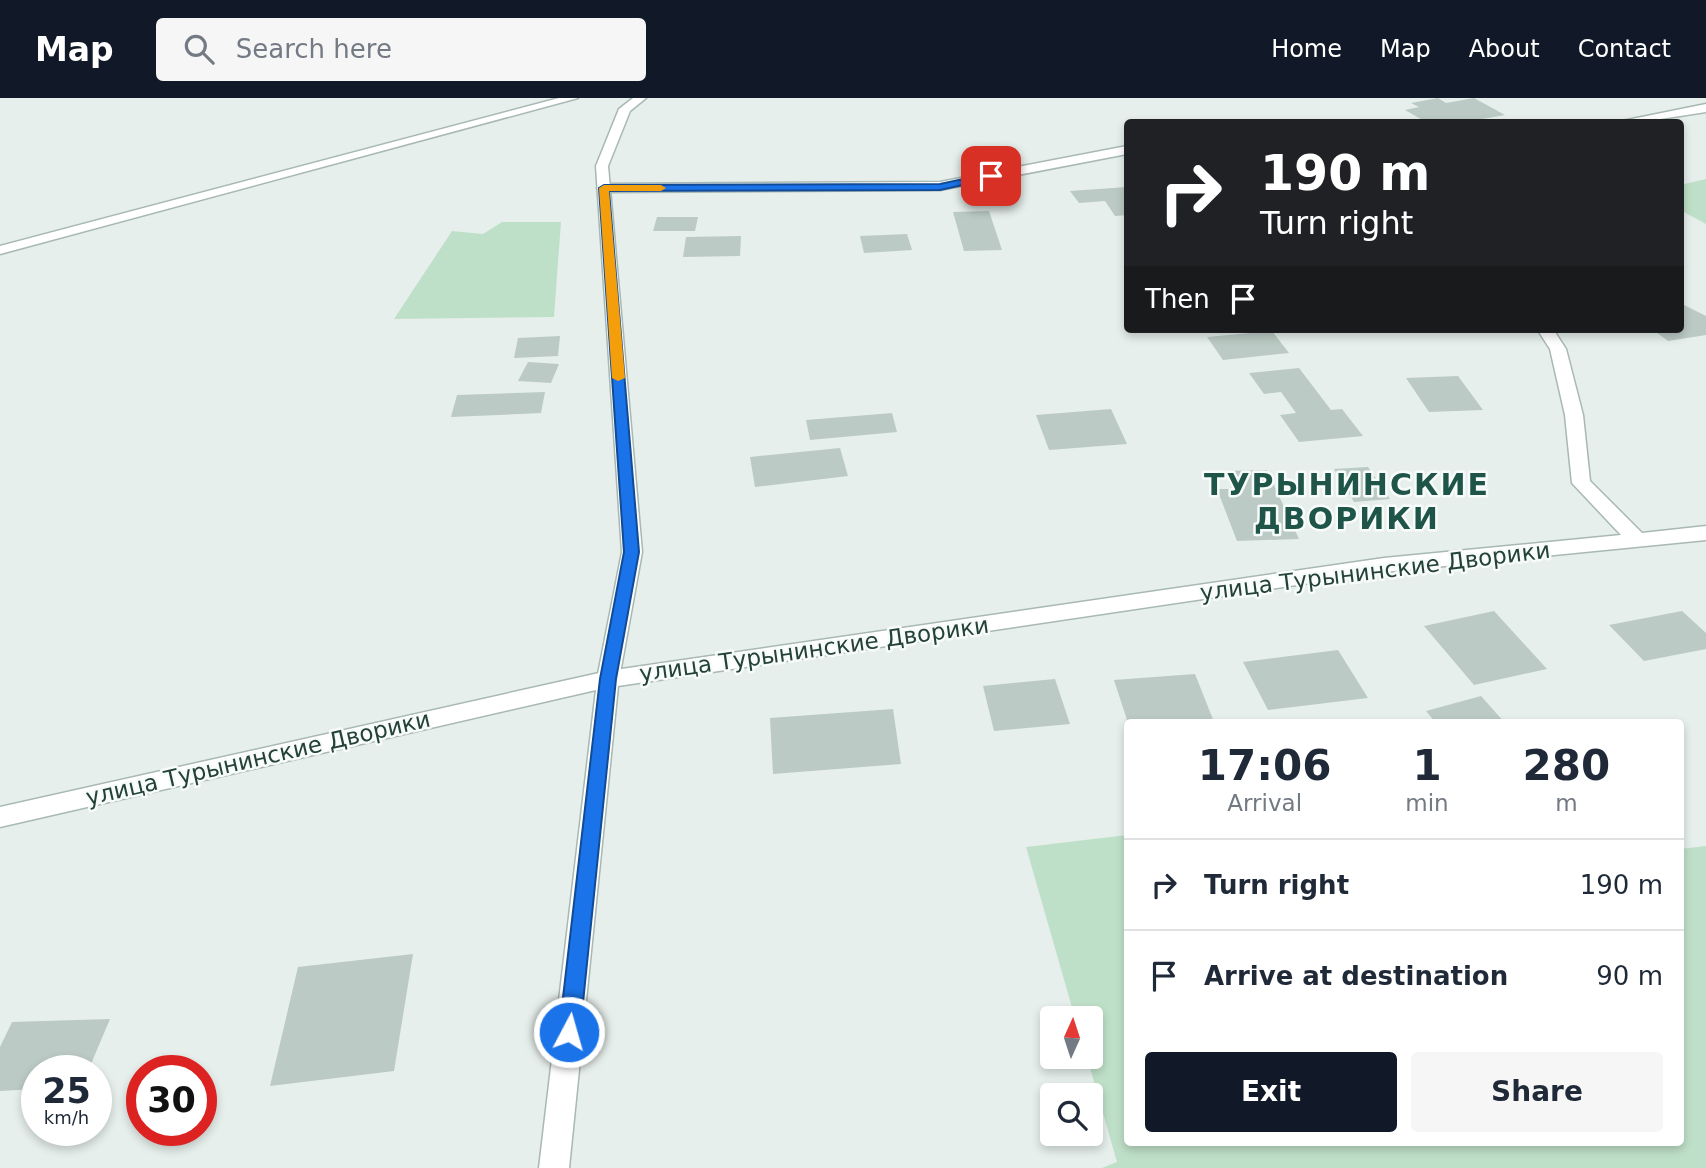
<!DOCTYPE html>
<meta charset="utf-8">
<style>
:root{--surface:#fff;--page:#f6f6f7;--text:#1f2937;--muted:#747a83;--line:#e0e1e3;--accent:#111827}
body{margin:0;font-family:"DejaVu Sans",sans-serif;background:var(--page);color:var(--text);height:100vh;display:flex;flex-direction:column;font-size:26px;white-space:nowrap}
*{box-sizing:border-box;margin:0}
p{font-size:23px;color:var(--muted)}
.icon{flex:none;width:38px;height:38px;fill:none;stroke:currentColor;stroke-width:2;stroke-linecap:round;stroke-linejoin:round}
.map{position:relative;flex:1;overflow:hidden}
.side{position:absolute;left:1124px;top:621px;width:560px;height:427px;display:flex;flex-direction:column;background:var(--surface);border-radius:7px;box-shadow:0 4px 10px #0003}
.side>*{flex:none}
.banner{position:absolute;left:1124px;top:21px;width:560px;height:214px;border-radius:7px;box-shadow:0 4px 10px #0003;background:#202124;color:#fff;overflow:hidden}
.needle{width:46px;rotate:3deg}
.tools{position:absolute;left:1040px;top:908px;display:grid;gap:14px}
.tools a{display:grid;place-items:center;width:63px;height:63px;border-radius:7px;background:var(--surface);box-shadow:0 4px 10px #0003;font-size:35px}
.speed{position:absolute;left:21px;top:957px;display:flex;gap:14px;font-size:35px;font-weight:700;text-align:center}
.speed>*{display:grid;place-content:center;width:91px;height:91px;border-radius:50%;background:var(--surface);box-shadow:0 4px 10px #0003;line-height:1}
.speed small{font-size:18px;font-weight:400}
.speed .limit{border:10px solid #d22;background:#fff;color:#111}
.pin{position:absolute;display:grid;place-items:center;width:60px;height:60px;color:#fff;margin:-30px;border-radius:14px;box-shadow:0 4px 10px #0006}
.me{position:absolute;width:77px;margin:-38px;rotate:6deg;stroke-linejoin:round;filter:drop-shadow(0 0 5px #0008)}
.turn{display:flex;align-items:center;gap:24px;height:147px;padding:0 21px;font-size:32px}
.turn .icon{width:91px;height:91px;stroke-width:2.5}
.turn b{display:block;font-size:49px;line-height:60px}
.then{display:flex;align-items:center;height:66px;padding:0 21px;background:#0003;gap:14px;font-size:26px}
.eta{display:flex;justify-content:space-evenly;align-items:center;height:119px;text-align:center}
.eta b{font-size:42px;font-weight:800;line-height:49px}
.button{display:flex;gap:14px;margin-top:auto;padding:14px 21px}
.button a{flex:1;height:80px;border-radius:7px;background:var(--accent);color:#fff;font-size:28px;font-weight:800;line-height:80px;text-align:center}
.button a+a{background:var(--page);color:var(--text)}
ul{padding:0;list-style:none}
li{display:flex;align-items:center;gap:21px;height:91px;padding:0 21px;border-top:2px solid var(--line)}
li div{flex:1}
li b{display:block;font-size:26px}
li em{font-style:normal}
header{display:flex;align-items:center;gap:42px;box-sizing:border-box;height:98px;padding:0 35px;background:var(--accent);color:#fff}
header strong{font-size:33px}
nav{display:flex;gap:38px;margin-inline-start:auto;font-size:24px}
.search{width:490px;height:63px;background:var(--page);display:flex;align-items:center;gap:18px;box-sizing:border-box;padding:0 24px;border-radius:7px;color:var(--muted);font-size:26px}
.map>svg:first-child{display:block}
</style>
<header>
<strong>Map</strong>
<div class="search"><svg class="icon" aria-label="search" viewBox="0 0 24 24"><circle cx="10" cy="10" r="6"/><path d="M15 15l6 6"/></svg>Search here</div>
<nav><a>Home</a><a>Map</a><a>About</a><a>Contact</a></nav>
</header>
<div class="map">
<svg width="1706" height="1070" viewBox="0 0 1706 1070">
<rect width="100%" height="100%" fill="#e6efeb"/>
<g fill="#bfe0c8">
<path d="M1706 81V126L1680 112V87Z"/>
<path d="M502 124H561L554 219 394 221 452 133 483 136Z"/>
<path d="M1127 737V1045H1680V751L1706 748V1070H1102L1117 1064 1087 959H1090V920H1075L1026 749Z"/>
</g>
<g fill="#bbcac4">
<path d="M1438 0 1446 5 1474 0 1505 17 1465 24H1426L1405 12 1419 9 1411 5Z"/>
<path d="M1127 89V117L1115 118 1105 103 1079 105 1070 93Z"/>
<path d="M989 113 1002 152 964 153 953 114Z"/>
<path d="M657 119H698L695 133H653Z"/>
<path d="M907 136 912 152 864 155 860 138Z"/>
<path d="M741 138 740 158 683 159 686 139Z"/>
<path d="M1680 205 1706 218V237L1668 243 1652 231H1680Z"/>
<path d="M1272 233 1289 255 1223 262 1207 239Z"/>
<path d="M560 238 558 258 514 260 518 240Z"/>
<path d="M528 264 559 266 551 285 518 283Z"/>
<path d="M1299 270 1331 312 1342 311 1363 338 1299 344 1280 317 1296 315 1281 294 1264 296 1249 275Z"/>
<path d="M1458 278 1483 312 1429 314 1406 280Z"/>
<path d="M545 294 541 315 451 319 457 297Z"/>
<path d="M1111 311 1127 346 1049 352 1036 317Z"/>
<path d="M892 315 897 334 810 342 806 322Z"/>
<path d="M840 350 848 378 755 389 750 359Z"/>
<path d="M1368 369 1390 401 1354 404 1334 371Z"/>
<path d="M1267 372 1299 441 1237 443 1217 391H1232L1225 373Z"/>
<path d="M1494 513 1547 571 1474 587 1424 528Z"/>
<path d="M1682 513 1706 535V551L1644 563 1609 527Z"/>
<path d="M1338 552 1368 600 1268 612 1243 564Z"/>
<path d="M1195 576 1214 624 1128 625 1114 582Z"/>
<path d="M1055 581 1070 626 994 633 983 588Z"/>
<path d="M1481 598 1505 625H1436L1426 613Z"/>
<path d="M893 611 901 666 773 676 770 620Z"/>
<path d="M413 856 394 973 270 988 298 869Z"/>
<path d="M110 921 88 973H37V991L0 993V949L12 924Z"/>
</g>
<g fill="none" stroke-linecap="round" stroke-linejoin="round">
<defs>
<path id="service" d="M559 0H578L0 156V148Z"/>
<g id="minor">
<path d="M1706 6V14L1641 24H1617Z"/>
<path d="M1127 48V56L940 92 604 94 597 90 604 86 940 84Z"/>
<path d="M1537 231H1553L1566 251 1583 317 1590 383 1642 435 1706 428V442L1384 474 618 588 569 1070H539L596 592 0 729V709L608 573 1384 460 1621 437 1572 385 1565 317 1550 251Z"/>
</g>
<path id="tertiary" d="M633 0H646L630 13 608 68 642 454 619 581 616 587 608 589 600 587 597 581 622 454 596 68 619 11Z"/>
</defs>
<use href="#service" stroke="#a8b8b2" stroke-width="3"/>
<use href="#minor" stroke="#a8b8b2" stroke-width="3"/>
<use href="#tertiary" stroke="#a8b8b2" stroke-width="3"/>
<use href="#service" fill="#fff" fill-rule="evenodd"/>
<use href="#minor" fill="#fff" fill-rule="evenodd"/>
<use href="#tertiary" fill="#fff" fill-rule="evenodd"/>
</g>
<path fill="#1a73e8" stroke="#114b97" stroke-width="2" d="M991 75 995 80 940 92 609 93 639 454 616 581 580 934 577 942 569 945 562 942 559 934 600 581 624 454 599 90 604 87 940 86Z"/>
<path fill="#f59e0b" d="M604 87H661L666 90 661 93H609L625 280 618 283 612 280 599 90Z"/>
<g text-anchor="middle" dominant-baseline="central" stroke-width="5" stroke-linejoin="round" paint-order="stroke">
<g font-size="23" fill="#24423a" stroke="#f7fbf9">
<text transform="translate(1375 473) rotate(-7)">улица Турынинские Дворики</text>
<text transform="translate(814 551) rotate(-8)">улица Турынинские Дворики</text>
<text transform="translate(258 660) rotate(-13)">улица Турынинские Дворики</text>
</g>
<g font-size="30" font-weight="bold" letter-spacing="2" fill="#1f5548" stroke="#f7fbf9">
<text x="1347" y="386">ТУРЫНИНСКИЕ<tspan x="1347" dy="34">ДВОРИКИ</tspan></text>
</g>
</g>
</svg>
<div class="tools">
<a><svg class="needle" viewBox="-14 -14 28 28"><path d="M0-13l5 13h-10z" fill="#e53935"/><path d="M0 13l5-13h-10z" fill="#747a83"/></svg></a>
<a><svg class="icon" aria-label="search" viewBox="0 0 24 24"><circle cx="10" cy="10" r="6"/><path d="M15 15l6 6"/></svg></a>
</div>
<div class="speed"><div>25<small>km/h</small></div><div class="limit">30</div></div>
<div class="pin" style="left:991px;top:78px;background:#d93025"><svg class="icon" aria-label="arrive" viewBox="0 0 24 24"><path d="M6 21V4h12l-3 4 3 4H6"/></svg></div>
<svg class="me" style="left:569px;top:934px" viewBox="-20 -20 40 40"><circle r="17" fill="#1a73e8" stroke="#fff" stroke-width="3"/><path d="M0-11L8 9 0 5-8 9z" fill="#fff"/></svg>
<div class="banner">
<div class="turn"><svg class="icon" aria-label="right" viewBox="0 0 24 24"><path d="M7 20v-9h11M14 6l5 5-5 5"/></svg><div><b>190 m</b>Turn right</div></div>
<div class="then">Then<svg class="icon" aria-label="arrive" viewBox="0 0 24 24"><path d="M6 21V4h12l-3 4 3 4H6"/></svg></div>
</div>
<section class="side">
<div class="eta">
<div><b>17:06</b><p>Arrival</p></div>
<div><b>1</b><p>min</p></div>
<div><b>280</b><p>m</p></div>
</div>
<ul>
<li><svg class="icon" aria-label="right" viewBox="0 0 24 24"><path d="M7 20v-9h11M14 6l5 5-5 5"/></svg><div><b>Turn right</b></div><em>190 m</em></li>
<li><svg class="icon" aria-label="arrive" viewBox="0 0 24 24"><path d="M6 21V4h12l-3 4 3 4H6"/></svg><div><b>Arrive at destination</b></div><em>90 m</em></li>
</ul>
<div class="button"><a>Exit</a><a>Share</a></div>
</section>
</div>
